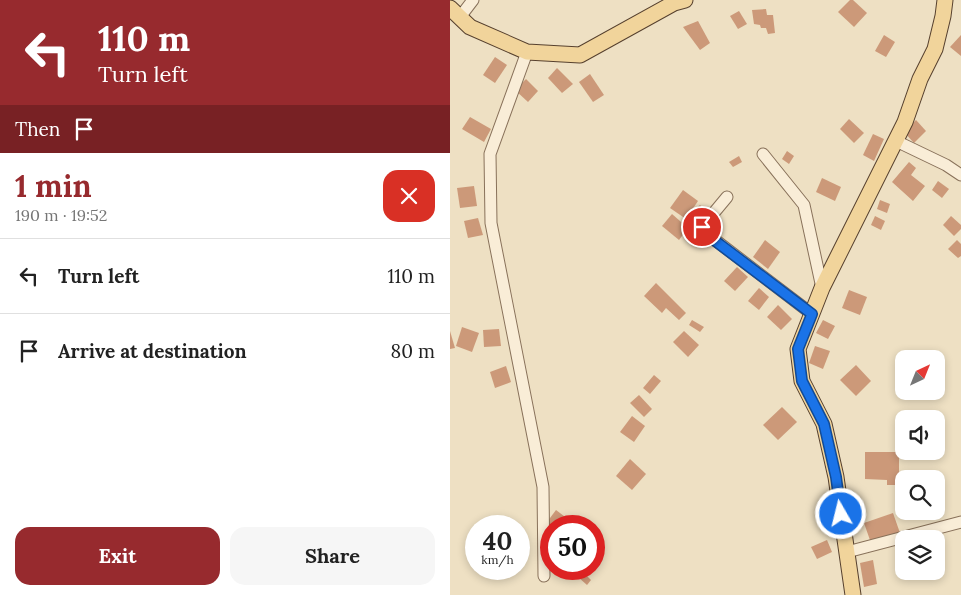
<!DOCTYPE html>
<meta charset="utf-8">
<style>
:root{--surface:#fff;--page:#f6f6f6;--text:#222;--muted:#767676;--line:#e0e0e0;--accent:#972a2e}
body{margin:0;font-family:Lora,serif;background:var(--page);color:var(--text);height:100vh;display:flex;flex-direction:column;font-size:19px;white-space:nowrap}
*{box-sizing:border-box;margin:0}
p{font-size:16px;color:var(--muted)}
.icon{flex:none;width:28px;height:28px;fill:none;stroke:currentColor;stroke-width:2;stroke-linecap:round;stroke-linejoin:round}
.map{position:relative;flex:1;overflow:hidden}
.drawer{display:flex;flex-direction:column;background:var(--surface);width:450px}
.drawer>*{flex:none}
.banner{background:#972a2e;color:#fff;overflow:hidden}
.needle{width:32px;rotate:43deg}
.fabs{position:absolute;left:445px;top:350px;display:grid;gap:10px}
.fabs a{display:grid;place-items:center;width:50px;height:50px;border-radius:10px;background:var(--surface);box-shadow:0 2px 8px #0003;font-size:25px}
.speed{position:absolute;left:15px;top:515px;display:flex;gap:10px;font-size:25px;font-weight:700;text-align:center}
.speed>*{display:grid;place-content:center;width:65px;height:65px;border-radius:50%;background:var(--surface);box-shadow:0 2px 8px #0003;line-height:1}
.speed small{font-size:12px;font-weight:400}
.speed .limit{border:8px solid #d22;background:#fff;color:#111}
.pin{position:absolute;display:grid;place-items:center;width:42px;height:42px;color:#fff;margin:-21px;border:2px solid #fff;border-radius:50%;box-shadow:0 1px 5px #0007}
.me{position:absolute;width:55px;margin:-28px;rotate:352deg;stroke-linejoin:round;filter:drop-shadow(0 0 4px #0008)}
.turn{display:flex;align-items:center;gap:18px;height:105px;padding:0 15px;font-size:22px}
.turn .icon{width:65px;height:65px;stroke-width:2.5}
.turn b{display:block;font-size:35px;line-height:42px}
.then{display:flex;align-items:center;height:48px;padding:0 15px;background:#0003;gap:10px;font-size:19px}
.round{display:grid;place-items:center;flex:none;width:52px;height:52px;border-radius:15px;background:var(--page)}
.headline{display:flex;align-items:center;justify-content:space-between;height:85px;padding:0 15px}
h1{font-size:30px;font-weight:800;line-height:38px;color:var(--accent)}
.action{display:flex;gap:10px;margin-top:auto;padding:10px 15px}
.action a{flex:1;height:58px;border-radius:15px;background:var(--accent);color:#fff;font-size:20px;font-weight:800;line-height:58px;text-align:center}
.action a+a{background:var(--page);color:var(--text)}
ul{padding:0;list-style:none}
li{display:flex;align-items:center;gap:15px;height:75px;padding:0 15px;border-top:1px solid var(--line)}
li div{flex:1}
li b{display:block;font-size:19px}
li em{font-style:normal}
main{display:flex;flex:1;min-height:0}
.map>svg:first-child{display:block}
</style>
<main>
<section class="drawer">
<div class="banner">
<div class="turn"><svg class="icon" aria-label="left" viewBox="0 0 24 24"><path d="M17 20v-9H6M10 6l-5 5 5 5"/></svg><div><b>110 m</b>Turn left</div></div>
<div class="then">Then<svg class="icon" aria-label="arrive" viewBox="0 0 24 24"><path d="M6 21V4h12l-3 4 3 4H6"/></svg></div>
</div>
<div class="headline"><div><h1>1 min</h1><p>190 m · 19:52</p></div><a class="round" style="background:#d93025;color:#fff"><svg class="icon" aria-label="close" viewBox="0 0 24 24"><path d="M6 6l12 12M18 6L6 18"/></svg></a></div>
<ul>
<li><svg class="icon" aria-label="left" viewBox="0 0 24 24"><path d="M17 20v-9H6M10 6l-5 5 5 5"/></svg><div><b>Turn left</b></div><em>110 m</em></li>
<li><svg class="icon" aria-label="arrive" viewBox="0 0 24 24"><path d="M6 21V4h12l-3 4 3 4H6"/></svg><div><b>Arrive at destination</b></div><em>80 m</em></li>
</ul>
<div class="action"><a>Exit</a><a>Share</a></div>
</section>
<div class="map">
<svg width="511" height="595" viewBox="0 0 511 595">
<rect width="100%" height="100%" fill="#eee0c3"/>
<g fill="#cc9979">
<path d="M400 0H403L417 13 404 27 388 12Z"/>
<path d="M316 9 317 15H323L325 33 318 34 316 28H311L310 25 304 24 302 10Z"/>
<path d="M289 11 297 24 288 29 280 16Z"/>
<path d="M248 21 260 43 250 50 233 27Z"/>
<path d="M434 35 445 42 436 57 425 51Z"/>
<path d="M511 35V56L500 47Z"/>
<path d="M45 57 57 65 45 83 33 75Z"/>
<path d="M107 68 123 84 112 93 98 78Z"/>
<path d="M140 74 154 95 143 102 129 82Z"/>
<path d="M76 79 88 91 78 102 65 90Z"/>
<path d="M20 117 41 129 34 142 12 129Z"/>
<path d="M399 119 414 133 404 143 390 129Z"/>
<path d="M466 120 476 131 464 143 454 132Z"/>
<path d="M423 134 434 139 424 161 413 155Z"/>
<path d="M337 151 344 156 339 164 332 159Z"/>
<path d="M289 156 292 162 283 167 279 162Z"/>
<path d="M459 162 466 168 461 175 475 186 463 201 442 182Z"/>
<path d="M372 178 391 187 385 201 366 192Z"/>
<path d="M488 181 499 189 492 198 482 190Z"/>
<path d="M24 186 27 206 10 208 7 188Z"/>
<path d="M233 190 248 201 236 219 220 208Z"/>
<path d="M430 200 440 204 437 213 427 209Z"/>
<path d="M250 205 257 213 246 222 239 215Z"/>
<path d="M222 214 238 228 229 240 212 226Z"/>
<path d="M425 216 435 221 431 230 421 225Z"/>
<path d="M501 216 511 225V229L504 236 493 225Z"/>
<path d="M28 218 33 235 18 238 14 221Z"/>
<path d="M315 240 330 252 318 269 303 257Z"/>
<path d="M507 240 511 244V256L508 258 498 249Z"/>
<path d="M287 267 298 277 285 291 274 281Z"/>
<path d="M206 283 236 313 229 320 216 308 212 313 194 296Z"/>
<path d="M309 288 319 297 309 310 298 301Z"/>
<path d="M399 290 417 297 410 315 392 308Z"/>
<path d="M328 305 342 319 331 330 317 317Z"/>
<path d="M242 320 254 327 250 332 239 325Z"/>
<path d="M373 320 385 326 378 339 366 333Z"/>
<path d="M12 327 29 333 22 352 6 346Z"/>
<path d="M49 329 51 346 34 347 33 330Z"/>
<path d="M0 331 5 348 0 349Z"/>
<path d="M234 331 249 345 238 357 223 342Z"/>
<path d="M365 346 380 351 373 369 359 363Z"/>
<path d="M406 365 421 381 406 396 390 380Z"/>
<path d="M56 366 61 382 45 388 40 372Z"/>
<path d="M204 375 211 381 200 394 193 388Z"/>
<path d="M189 395 202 409 194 417 180 403Z"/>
<path d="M332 407 347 422 328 440 313 425Z"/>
<path d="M182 416 195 426 184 442 170 432Z"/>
<path d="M415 452H449V485H437V480L415 479Z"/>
<path d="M180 459 196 474 182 490 166 476Z"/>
<path d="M106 510 127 526H101V532L94 526Z"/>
<path d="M443 513 450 533 421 543 414 523Z"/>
<path d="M486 535 494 553 486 557V539H476Z"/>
<path d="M377 540 382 552 367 559 361 547Z"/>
<path d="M423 560 427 584 414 587 410 563Z"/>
<path d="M115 569H130L123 576Z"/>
<path d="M133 572 141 580 137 585 128 577Z"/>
</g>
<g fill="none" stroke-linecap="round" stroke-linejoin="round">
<defs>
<g id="minor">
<path d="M10 17 23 0"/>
<path d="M77 52 40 154 41 223 93 487 94 576"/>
<path d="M446 141 496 165 511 175"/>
<path d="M313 154 354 205 372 288"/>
<path d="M277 197 252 227V230L362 314"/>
<path d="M397 552 511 522"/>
</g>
<g id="major">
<path d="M0 8 20 27 77 52 130 55 224 3 235 0"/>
<path d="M403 595 386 477 374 424 352 381 348 349 372 288 455 122 470 79 485 49 493 16 495 0"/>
</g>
</defs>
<use href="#minor" stroke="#88715a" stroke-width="13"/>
<use href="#major" stroke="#56402e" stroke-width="17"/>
<use href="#minor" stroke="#f9edd7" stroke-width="11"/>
<use href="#major" stroke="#f1d49b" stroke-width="15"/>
</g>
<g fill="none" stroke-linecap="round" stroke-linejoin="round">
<defs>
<path id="route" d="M252 227V230L260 237 362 314 348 349 352 381 374 424 386 477 391 514"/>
</defs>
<use href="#route" stroke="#114b97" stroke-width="12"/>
<use href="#route" stroke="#1a73e8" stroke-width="9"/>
</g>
</svg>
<div class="fabs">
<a><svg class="needle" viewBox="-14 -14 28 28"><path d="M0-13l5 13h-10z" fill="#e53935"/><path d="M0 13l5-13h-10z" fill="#767676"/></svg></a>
<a><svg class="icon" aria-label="sound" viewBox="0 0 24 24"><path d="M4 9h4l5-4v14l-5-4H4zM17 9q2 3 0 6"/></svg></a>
<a><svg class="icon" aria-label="search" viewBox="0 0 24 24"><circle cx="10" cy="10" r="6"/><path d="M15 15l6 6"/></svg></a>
<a><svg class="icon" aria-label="layers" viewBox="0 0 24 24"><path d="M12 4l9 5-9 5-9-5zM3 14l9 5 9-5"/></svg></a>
</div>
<div class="speed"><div>40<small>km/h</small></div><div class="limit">50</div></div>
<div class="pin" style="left:252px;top:227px;background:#d93025"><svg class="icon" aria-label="arrive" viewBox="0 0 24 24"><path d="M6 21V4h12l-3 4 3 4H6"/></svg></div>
<svg class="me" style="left:391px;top:514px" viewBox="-20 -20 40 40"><circle r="17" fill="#1a73e8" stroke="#fff" stroke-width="3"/><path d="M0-11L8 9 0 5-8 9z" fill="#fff"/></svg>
</div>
</main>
